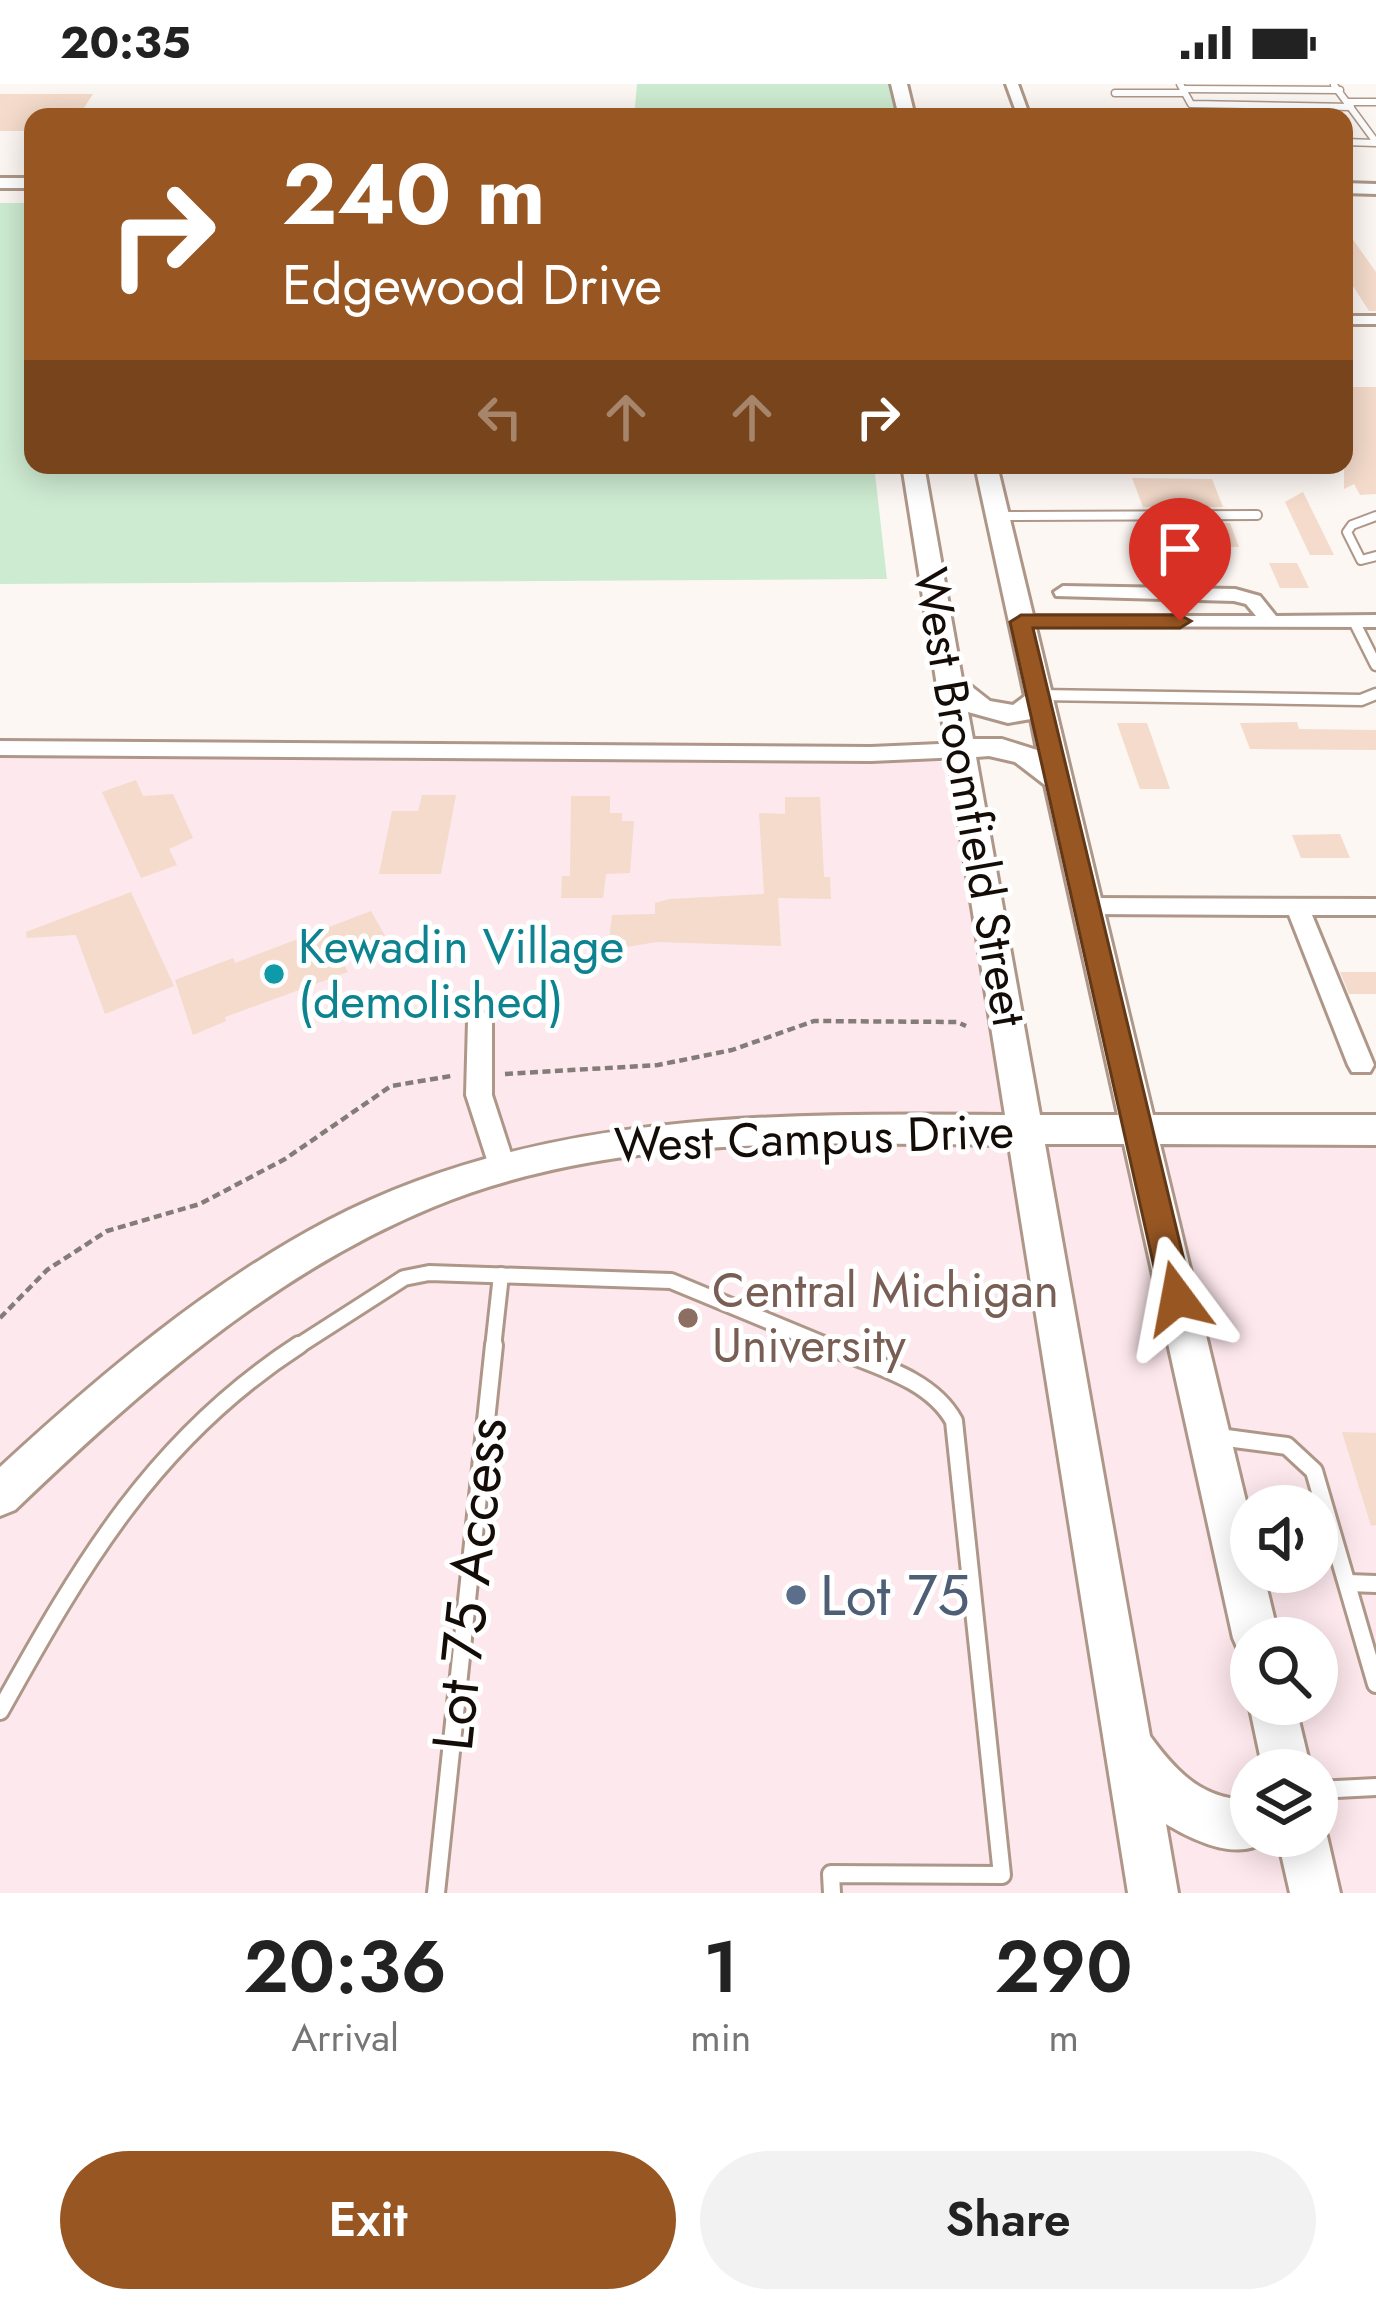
<!DOCTYPE html>
<style>
:root{--surface:#fff;--page:#f2f2f2;--text:#222;--muted:#767676;--accent:#975622}
body{margin:0;font-family:Jost,sans-serif;background:var(--page);color:var(--text);height:100vh;display:flex;flex-direction:column;font-size:45px;white-space:nowrap}
*{box-sizing:border-box;margin:0}
p{font-size:39px;color:var(--muted)}
.icon{flex:none;width:66px;height:66px;fill:none;stroke:currentColor;stroke-width:2;stroke-linecap:round;stroke-linejoin:round}
.map{position:relative;height:1809px;overflow:hidden}
.sheet{display:flex;flex-direction:column;background:var(--surface);flex:1}
.sheet>*{flex:none}
.hud{position:absolute;left:24px;top:24px;width:1329px;height:366px;border-radius:24px;box-shadow:0 6px 30px #0003;background:#975622;color:#fff;overflow:hidden}
.buttons{position:absolute;left:1230px;top:1401px;display:grid;gap:24px}
.buttons a{display:grid;place-items:center;width:108px;height:108px;border-radius:50%;background:var(--surface);box-shadow:0 6px 30px #0003;font-size:60px}
.pin{position:absolute;display:grid;place-items:center;width:102px;height:102px;color:#fff;margin:-123px -51px;border-radius:50% 50% 50% 0;rotate:-45deg;box-shadow:0 0 12px #0007}
.pin .icon{rotate:45deg}
.me{position:absolute;width:132px;margin:-66px;rotate:347deg;stroke-linejoin:round;filter:drop-shadow(0 0 9px #0008)}
.turn{display:flex;align-items:center;gap:42px;height:252px;padding:0 60px;font-size:54px}
.turn .icon{width:156px;height:156px;stroke-width:2.5}
.turn b{display:block;font-size:84px;line-height:102px}
.lanes{display:flex;align-items:center;height:114px;padding:0 60px;background:#0003;justify-content:center;gap:60px;direction:ltr}
.lanes .off{opacity:.35}
.eta{display:flex;justify-content:space-evenly;align-items:center;height:204px;text-align:center}
.eta b{font-size:72px;font-weight:600;line-height:84px}
.primary-button{display:flex;gap:24px;margin-top:auto;padding:24px 60px}
.primary-button a{flex:1;height:138px;border-radius:72px;background:var(--accent);color:#fff;font-size:48px;font-weight:600;line-height:138px;text-align:center}
.primary-button a+a{background:var(--page);color:var(--text)}
.status{display:flex;justify-content:space-between;align-items:center;height:84px;padding:0 60px;background:var(--surface);direction:ltr}
.status svg{height:33px;fill:currentColor}
.map>svg:first-child{display:block}
</style>
<div class="status"><b>20:35</b><svg viewBox="0 0 49 12"><path d="M0 12V9h3v3zM5 12V6h3v6zM10 12V3h3v9zM15 12V0h3v12zM26 1h20v11H26zM47 4h2v5h-2z"/></svg></div>
<div class="map">
<svg width="1376" height="1809" viewBox="0 0 1376 1809">
<rect width="100%" height="100%" fill="#fcf7f3"/>
<path fill="#fde8ed" fill-rule="evenodd" d="M0 664 690 669 942 678 1026 1045H1376V1809H0ZM1251 1422H1317V1488H1251ZM1251 1554H1317V1620H1251ZM1251 1686H1317V1752H1251Z"/>
<g fill="#cdebd1">
<path d="M637 0H896L903 33H634Z"/>
<path d="M0 119H33V381H874L887 495 0 500Z"/>
</g>
<g fill="#f4dbcb">
<path d="M0 10H93L78 33H33V47H0Z"/>
<path d="M1344 143 1376 188V227H1369L1344 188Z"/>
<path d="M1344 303H1376V410L1360 411 1354 400 1344 405Z"/>
<path d="M1132 394 1212 395 1223 423H1143Z"/>
<path d="M1303 408 1334 471H1310L1285 418Z"/>
<path d="M1230 439 1239 463H1213L1225 489H1166L1148 440Z"/>
<path d="M1269 479H1297L1309 504H1280Z"/>
<path d="M1297 638 1299 645 1376 646V666L1250 665 1240 639Z"/>
<path d="M1117 639H1147L1170 705H1140Z"/>
<path d="M136 696 143 712 173 710 193 754 169 765 177 781 141 794 102 708Z"/>
<path d="M422 711H456L441 790H379L392 727H418Z"/>
<path d="M571 712H610V729H622V737H634L630 789 606 790 603 814H561L562 792H570Z"/>
<path d="M785 713H820L824 793H830L831 815 778 814 781 862 657 858 626 863V856H609L612 831 655 830V819L670 815 764 810 759 729 785 730Z"/>
<path d="M1340 750 1350 774H1301L1292 751Z"/>
<path d="M131 808 174 902 105 930 76 851 27 854 26 848Z"/>
<path d="M371 827 389 859 343 878 348 888 225 933 226 937 193 951 175 896 233 874 235 879Z"/>
<path d="M1340 888H1376V910H1349Z"/>
<path d="M1342 1348 1376 1349V1441L1371 1442Z"/>
</g>
<g fill="none" stroke-linecap="round" stroke-linejoin="round">
<defs>
<g id="lane-far4">
<path d="M1180 0 1191 20 1351 23"/>
<path d="M1334 1 1376 58"/>
<path d="M1183 5 1340 6"/>
<path d="M1115 9H1185"/>
<path d="M1348 18H1376"/>
<path d="M1344 58 1376 59"/>
</g>
<g id="lane-far3">
<path d="M998 432 1257 431"/>
<path d="M1376 432 1352 441 1347 448 1361 476 1376 472"/>
</g>
<g id="lane-far2">
<path d="M1354 537 1376 581"/>
<path d="M1038 611 1361 616 1376 610"/>
</g>
<g id="lane-far1">
<path d="M295 1264 404 1194 429 1189 671 1197 833 1264"/>
<path d="M493 1264 501 1191"/>
</g>
<g id="lane">
<path d="M826 1261C870 1280 930 1293 954 1337L1002 1791 831 1790 832 1809"/>
<path d="M1219 1353 1287 1362 1314 1387 1376 1600"/>
<path d="M1348 1499 1376 1500"/>
<path d="M0 1627C82 1480 154 1355 299 1261"/>
<path d="M1317 1706 1376 1703"/>
<path d="M436 1809 494 1261"/>
</g>
<g id="street">
<path d="M1006 0H1018L1030 33H1018Z"/>
<rect x="1344" y="232" width="32" height="8"/>
<path d="M1063 502 1235 505 1260 512 1276 532 1376 531V543L1014 542 1012 538 1021 532H1256L1246 520 1234 517 1056 512 1054 508Z"/>
<path d="M0 657 871 663 962 659 972 666 962 673 871 677 0 671Z"/>
<path d="M1085 814 1376 815V831H1312L1374 981 1370 988H1352L1348 981 1289 831 1085 830 1074 822Z"/>
<path d="M480 928 489 930 492 937V1011L515 1082 511 1090 502 1093 493 1090 489 1082 466 1011 468 937 471 930Z"/>
</g>
<g id="secondary">
<path d="M891 0H907L915 33H899Z"/>
<rect x="0" y="94" width="33" height="10"/>
<path d="M1344 99 1376 100V110L1344 109Z"/>
<path d="M902 381H924L962 595 990 617 1013 621 1025 612 975 381H997L1153 1031H1376V1061L1160 1060 1251 1438V1488H1263L1279 1554H1251V1575L1240 1570 1233 1554 1124 1060H1045L1150 1652C1177 1689 1203 1716 1251 1716V1752H1271C1244 1781 1194 1757 1166 1740L1178 1809H1128L1009 1061C819 1059 612 1049 433 1123 271 1190 141 1306 15 1426L0 1432V1383C101 1290 206 1201 327 1137 536 1027 775 1029 1005 1031ZM968 628 1008 639 1031 635 1037 666 1002 655H973ZM989 672 1015 678 1045 701 1118 1031H1040L976 673Z"/>
<path d="M1251 1614V1620H1295L1311 1686H1263L1249 1620Z"/>
<path d="M1317 1734 1327 1752 1340 1809H1290L1277 1752H1317Z"/>
</g>
</defs>
<use href="#lane-far4" stroke="#ae9788" stroke-width="9"/>
<use href="#lane-far3" stroke="#ae9788" stroke-width="12"/>
<use href="#lane-far2" stroke="#ae9788" stroke-width="15"/>
<use href="#lane-far1" stroke="#ae9788" stroke-width="20"/>
<use href="#lane" stroke="#ae9788" stroke-width="22"/>
<use href="#street" stroke="#ae9788" stroke-width="6"/>
<use href="#secondary" stroke="#ae9788" stroke-width="6"/>
<g stroke="#837c78" stroke-width="4.5" stroke-dasharray="8 4.5" stroke-linecap="butt">
<path d="M505 990 658 981 732 966 814 937 957 938 966 942"/>
<path d="M0 1234 47 1186 107 1147 200 1120 285 1075 391 1002 451 992"/>
</g>
<use href="#lane-far4" stroke="#fff" stroke-width="6"/>
<use href="#lane-far3" stroke="#fff" stroke-width="8"/>
<use href="#lane-far2" stroke="#fff" stroke-width="10"/>
<use href="#lane-far1" stroke="#fff" stroke-width="14"/>
<use href="#lane" stroke="#fff" stroke-width="16"/>
<use href="#street" fill="#fff" fill-rule="evenodd"/>
<use href="#secondary" fill="#fff" fill-rule="evenodd"/>
</g>
<path fill="#975622" stroke="#623816" stroke-width="3" d="M1021 531H1180L1191 537 1180 544H1033L1193 1214 1188 1224 1177 1228 1166 1224 1161 1214 1010 538Z"/>
<circle fill="#0f9aa8" stroke="#fff" stroke-width="4.5" cx="274" cy="890" r="12"/>
<circle fill="#8d6e63" stroke="#fff" stroke-width="4.5" cx="688" cy="1234" r="12"/>
<circle fill="#5c6f8a" stroke="#fff" stroke-width="4.5" cx="796" cy="1511" r="12"/>
<g text-anchor="middle" dominant-baseline="central" stroke-width="10" stroke-linejoin="round" paint-order="stroke">
<g font-size="48" fill="#140c07" stroke="#fff">
<text transform="translate(970 713) rotate(80)">West Broomfield Street</text>
<text transform="translate(814 1054) rotate(-2)">West Campus Drive</text>
</g>
<g font-size="48" fill="#0d838f" stroke="#fff" text-anchor="start">
<text x="298" y="862">Kewadin Village<tspan x="298" dy="55">(demolished)</tspan></text>
</g>
<g font-size="48" fill="#785e54" stroke="#fff" text-anchor="start">
<text x="712" y="1206">Central Michigan<tspan x="712" dy="55">University</tspan></text>
</g>
<g font-size="57" fill="#140c07" stroke="#fff">
<text transform="translate(469 1500) rotate(-84)">Lot 75 Access</text>
</g>
<g font-size="57" fill="#4e5e75" stroke="#fff" text-anchor="start">
<text x="820" y="1511">Lot 75</text>
</g>
</g>
</svg>
<div class="buttons">
<a><svg class="icon" aria-label="sound" viewBox="0 0 24 24"><path d="M4 9h4l5-4v14l-5-4H4zM17 9q2 3 0 6"/></svg></a>
<a><svg class="icon" aria-label="search" viewBox="0 0 24 24"><circle cx="10" cy="10" r="6"/><path d="M15 15l6 6"/></svg></a>
<a><svg class="icon" aria-label="layers" viewBox="0 0 24 24"><path d="M12 4l9 5-9 5-9-5zM3 14l9 5 9-5"/></svg></a>
</div>
<div class="pin" style="left:1180px;top:537px;background:#d93025"><svg class="icon" aria-label="arrive" viewBox="0 0 24 24"><path d="M6 21V4h12l-3 4 3 4H6"/></svg></div>
<svg class="me" style="left:1177px;top:1214px" viewBox="-20 -20 40 40"><path d="M0-17L14 15 0 8-14 15z" fill="#975622" stroke="#fff" stroke-width="4"/></svg>
<div class="hud">
<div class="turn"><svg class="icon" aria-label="right" viewBox="0 0 24 24"><path d="M7 20v-9h11M14 6l5 5-5 5"/></svg><div><b>240 m</b>Edgewood Drive</div></div>
<div class="lanes"><svg class="icon off" aria-label="left" viewBox="0 0 24 24"><path d="M17 20v-9H6M10 6l-5 5 5 5"/></svg><svg class="icon off" aria-label="ahead" viewBox="0 0 24 24"><path d="M12 20V5M6 11l6-6 6 6"/></svg><svg class="icon off" aria-label="ahead" viewBox="0 0 24 24"><path d="M12 20V5M6 11l6-6 6 6"/></svg><svg class="icon" aria-label="right" viewBox="0 0 24 24"><path d="M7 20v-9h11M14 6l5 5-5 5"/></svg></div>
</div>
</div>
<section class="sheet">
<div class="eta">
<div><b>20:36</b><p>Arrival</p></div>
<div><b>1</b><p>min</p></div>
<div><b>290</b><p>m</p></div>
</div>
<div class="primary-button"><a>Exit</a><a>Share</a></div>
</section>
